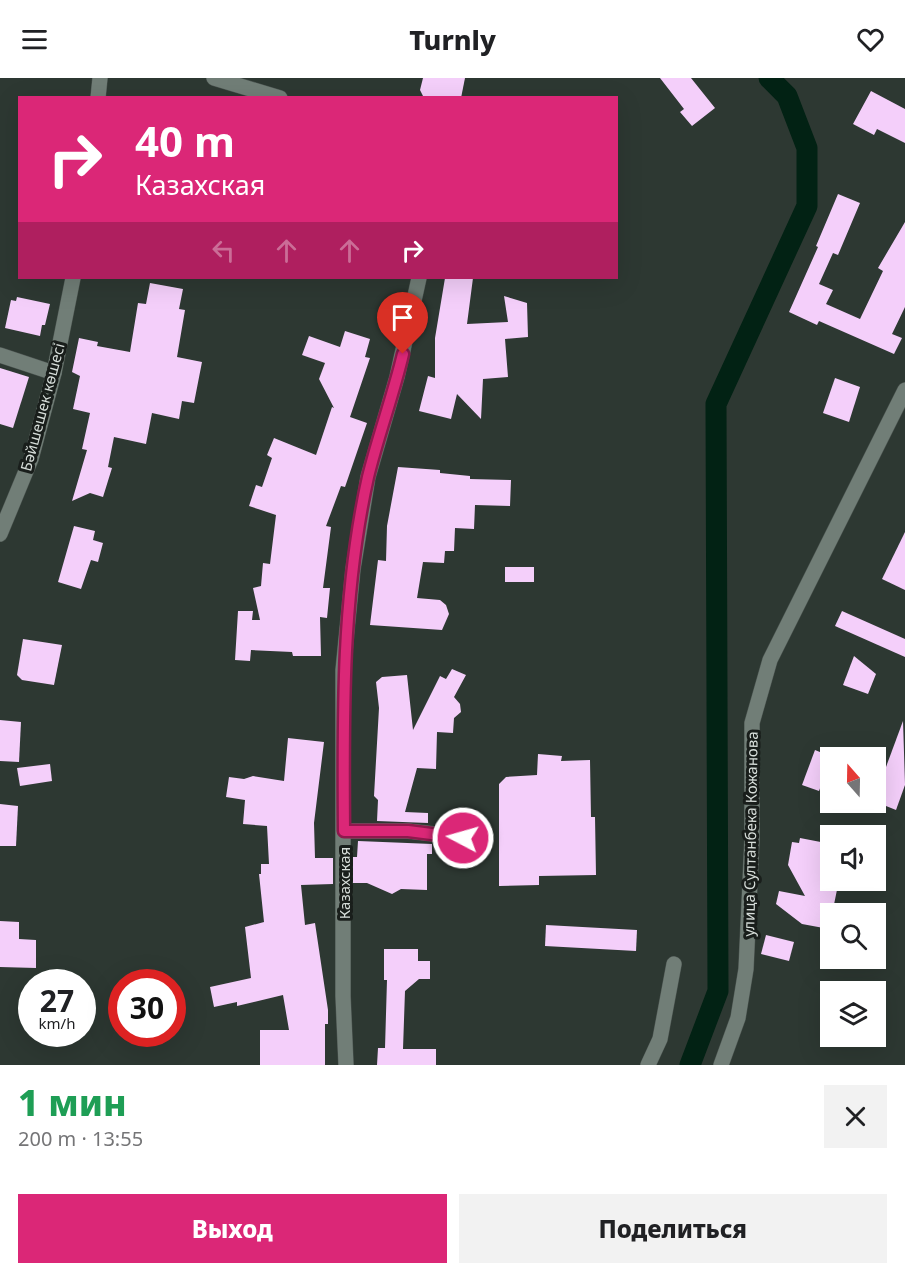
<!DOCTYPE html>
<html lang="ru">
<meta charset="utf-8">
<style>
:root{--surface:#fff;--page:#f2f2f2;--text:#202124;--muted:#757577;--accent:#db2777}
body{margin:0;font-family:"Noto Sans",sans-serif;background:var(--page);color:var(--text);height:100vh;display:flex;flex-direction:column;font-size:22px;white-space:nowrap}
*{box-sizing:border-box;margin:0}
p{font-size:20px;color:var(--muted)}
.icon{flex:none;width:33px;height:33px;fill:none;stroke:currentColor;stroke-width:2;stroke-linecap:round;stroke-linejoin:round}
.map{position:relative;height:987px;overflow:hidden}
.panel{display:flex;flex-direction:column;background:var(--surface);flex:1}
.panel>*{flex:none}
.guide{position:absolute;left:18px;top:18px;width:600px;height:183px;border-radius:0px;box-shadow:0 6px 24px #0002;background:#db2777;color:#fff;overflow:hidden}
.needle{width:39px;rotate:340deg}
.controls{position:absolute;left:820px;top:669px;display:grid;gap:12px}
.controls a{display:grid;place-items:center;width:66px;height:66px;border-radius:0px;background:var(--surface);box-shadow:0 6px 24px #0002;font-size:30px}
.speed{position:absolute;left:18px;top:891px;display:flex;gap:12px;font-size:30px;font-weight:700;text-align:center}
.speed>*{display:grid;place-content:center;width:78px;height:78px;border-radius:50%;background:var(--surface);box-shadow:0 6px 24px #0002;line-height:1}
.speed small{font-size:15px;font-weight:400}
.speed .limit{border:9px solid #d22;background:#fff;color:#111}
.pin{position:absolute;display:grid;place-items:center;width:51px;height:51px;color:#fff;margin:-62px -26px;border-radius:50% 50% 50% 0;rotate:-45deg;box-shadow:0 0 6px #0007}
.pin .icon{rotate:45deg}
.me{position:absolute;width:66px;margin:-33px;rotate:276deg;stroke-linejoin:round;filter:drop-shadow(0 0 4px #0008)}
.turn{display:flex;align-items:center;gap:21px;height:126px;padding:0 18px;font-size:27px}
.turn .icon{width:78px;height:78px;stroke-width:2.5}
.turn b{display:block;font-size:42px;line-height:51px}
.lanes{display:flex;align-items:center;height:57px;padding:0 18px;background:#0003;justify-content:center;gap:30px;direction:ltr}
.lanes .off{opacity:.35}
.round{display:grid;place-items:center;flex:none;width:63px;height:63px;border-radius:0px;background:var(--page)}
.overview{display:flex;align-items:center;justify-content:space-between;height:102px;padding:0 18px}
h1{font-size:36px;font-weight:800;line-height:45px;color:#1e9e55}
.primary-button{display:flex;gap:12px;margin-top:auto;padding:12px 18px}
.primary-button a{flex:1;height:69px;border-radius:0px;background:var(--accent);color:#fff;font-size:24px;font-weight:800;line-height:69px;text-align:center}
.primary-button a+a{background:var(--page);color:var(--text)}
header{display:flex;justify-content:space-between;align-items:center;height:78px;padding:0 18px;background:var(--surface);font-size:27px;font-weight:800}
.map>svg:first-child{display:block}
</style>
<header><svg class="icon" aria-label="menu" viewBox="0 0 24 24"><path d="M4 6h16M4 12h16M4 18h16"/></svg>Turnly<svg class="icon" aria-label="heart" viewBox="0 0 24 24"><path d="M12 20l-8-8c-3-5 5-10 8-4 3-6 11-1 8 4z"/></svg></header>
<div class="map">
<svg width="905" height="987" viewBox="0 0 905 987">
<rect width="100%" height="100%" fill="#2d3832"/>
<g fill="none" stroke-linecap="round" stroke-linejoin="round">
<path stroke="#022214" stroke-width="21" d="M690 987 718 913 716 326 807 128V70L787 18 769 0"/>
</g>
<g fill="#f4cffa">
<path d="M423 0H465L461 20H424L420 12Z"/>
<path d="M660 0H691L715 30 692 48 680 34 684 31Z"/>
<path d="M871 13 905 31V65L877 51 874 57 853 46Z"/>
<path d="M838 116 860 125 838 177 833 175 819 206 833 212 826 226 860 241 883 193 878 190 905 144V229L892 256 902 260 894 276 819 243 817 247 789 234 818 169 816 168Z"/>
<path d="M445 200H473L467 246 508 244 504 218 527 225 528 259 505 261 508 299 483 301 481 341 457 316 451 341 419 333 428 298 435 300V260Z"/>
<path d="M150 205 183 211 179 231 185 232 177 279 202 284 194 325 182 323 179 341 152 335 146 366 114 359 108 389 112 390 103 419 90 415 72 423 87 372 82 371 90 335 73 331 80 298 72 294 79 260 98 264 97 268 130 274 138 225 146 226Z"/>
<path d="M17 219 50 226 45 247H42L40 258 5 250 11 222 16 223Z"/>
<path d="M345 253 370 261 365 279 370 280 350 339 367 345 345 409 341 408 326 448 331 449 323 510H330L327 540 320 539 321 578H293L292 574 251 572 250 583 235 582 238 533H253L252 542H260L253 510 261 508 263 485 270 486 276 437 249 428 256 407 262 409 272 380 267 377 274 360 316 377 332 329 334 330 319 301 325 285 302 277 309 258 340 269Z"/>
<path d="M0 290 29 299 13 350 0 346Z"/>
<path d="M835 300 860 309 849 344 823 335Z"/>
<path d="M398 389 440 392V395L470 398V401L511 402 510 428 475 427 474 451 455 450 454 473H445L444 485 423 484 417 520 440 522 446 527 449 536 442 552 370 547 378 482 386 483 387 448Z"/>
<path d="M74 448 95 453 93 462 103 465 98 484 91 482 81 511 58 504Z"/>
<path d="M905 454V512L882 501Z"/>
<rect x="505" y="489" width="29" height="15"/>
<path d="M842 533 905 561V579L835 548Z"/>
<path d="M23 561 62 567 54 607 22 602 17 597Z"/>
<path d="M854 578 876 596 868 616 843 607Z"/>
<path d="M452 591 466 597 454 619 460 626 461 634 454 640 453 655 437 654 436 691 417 690 405 734 428 735V745L377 743 378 722 374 718 379 630 376 604 382 599 407 597 413 652 440 598 446 601Z"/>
<path d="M0 642 21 644 19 684 0 683Z"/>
<path d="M903 643 905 707 896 732 876 724V716Z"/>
<path d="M288 660 324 664 314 745 315 780H333V806L301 807 305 847 315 845 328 932V946H325V987H260V952H289L283 917 237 928V924L214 929 210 909 251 900 245 849 264 844 259 796H261V786H269L267 748 243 746 245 722 226 719 229 699 244 701 253 698 284 703Z"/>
<path d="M815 672 832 679 819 713 802 707Z"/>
<path d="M538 676 562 678 561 683 590 682 591 739H595L596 797 539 798V807L499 808V706L506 699 537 697Z"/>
<path d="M50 686 52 703 20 708 17 690Z"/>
<path d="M0 726 18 728 16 768H0Z"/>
<path d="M800 760 831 766V802H839L829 851 802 846 776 826 779 813 805 818 788 787 792 764 799 765Z"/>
<path d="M358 763 432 766V776H427V812L401 811 392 816 367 805H353V779H357Z"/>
<path d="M0 843 19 844V861L36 862V890L0 889Z"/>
<path d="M546 847 637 852 636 873 545 868Z"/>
<path d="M766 857 794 864 789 883 761 876Z"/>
<path d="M384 871H418V883H430V901H419L405 913 403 971H436V987H377L378 970H385L387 902H384Z"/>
</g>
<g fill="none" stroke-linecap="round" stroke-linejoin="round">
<defs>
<g id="minor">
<path d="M214 0 280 20"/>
<path d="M98 20 100 0"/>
<path d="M0 277 54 295"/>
<path d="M0 456 31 381 54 295 73 200"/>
<path d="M344 753H408L486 762"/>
<path d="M346 987 343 918V592L353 491 368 399 397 299 419 200"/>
<path d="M648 987 660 961 674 886"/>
<path d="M721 987 738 940 746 891 752 761V645L770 582 905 312"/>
</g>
</defs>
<use href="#minor" stroke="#4b5450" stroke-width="16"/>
<use href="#minor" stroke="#717e77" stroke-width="15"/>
</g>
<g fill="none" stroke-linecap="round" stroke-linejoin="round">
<defs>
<path id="route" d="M403 276C393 318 378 358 368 399 342 515 343 634 344 753H408L463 760"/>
</defs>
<use href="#route" stroke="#8e194d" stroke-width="15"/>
<use href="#route" stroke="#db2777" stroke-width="10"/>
</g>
<g text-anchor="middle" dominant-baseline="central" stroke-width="6" stroke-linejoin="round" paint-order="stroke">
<g font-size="15" fill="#d7deda" stroke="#191e1b">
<text transform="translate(42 329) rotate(-75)">Бәйшешек көшесі</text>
<text transform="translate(750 756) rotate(-89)">улица Султанбека Кожанова</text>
<text transform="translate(344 805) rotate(-90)">Казахская</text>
</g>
</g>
</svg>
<div class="controls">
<a><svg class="needle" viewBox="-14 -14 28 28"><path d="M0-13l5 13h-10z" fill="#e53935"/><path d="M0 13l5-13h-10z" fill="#757577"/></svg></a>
<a><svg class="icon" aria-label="sound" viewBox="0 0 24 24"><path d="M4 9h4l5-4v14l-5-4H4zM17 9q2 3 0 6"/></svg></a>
<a><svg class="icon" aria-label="search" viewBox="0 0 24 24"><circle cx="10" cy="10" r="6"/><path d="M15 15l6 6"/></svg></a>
<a><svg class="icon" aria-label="layers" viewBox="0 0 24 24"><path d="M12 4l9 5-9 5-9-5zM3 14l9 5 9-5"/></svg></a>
</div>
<div class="speed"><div>27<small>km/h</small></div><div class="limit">30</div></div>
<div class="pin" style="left:403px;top:276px;background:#d93025"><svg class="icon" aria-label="arrive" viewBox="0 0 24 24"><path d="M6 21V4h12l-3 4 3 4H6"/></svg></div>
<svg class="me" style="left:463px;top:760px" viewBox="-20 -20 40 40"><circle r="17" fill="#db2777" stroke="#fff" stroke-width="3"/><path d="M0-11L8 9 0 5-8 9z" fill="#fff"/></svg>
<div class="guide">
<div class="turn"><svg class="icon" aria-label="right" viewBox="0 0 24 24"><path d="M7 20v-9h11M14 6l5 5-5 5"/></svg><div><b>40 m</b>Казахская</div></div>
<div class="lanes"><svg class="icon off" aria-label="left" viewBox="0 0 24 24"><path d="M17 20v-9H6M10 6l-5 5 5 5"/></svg><svg class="icon off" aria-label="ahead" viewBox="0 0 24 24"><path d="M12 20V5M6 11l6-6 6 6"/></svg><svg class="icon off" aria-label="ahead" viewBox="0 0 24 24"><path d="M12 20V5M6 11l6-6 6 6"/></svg><svg class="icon" aria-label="right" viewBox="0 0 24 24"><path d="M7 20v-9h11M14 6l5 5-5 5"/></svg></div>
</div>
</div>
<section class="panel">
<div class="overview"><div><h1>1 мин</h1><p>200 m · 13:55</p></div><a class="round"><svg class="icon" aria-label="close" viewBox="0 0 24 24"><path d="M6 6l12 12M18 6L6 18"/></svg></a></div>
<div class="primary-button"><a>Выход</a><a>Поделиться</a></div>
</section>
